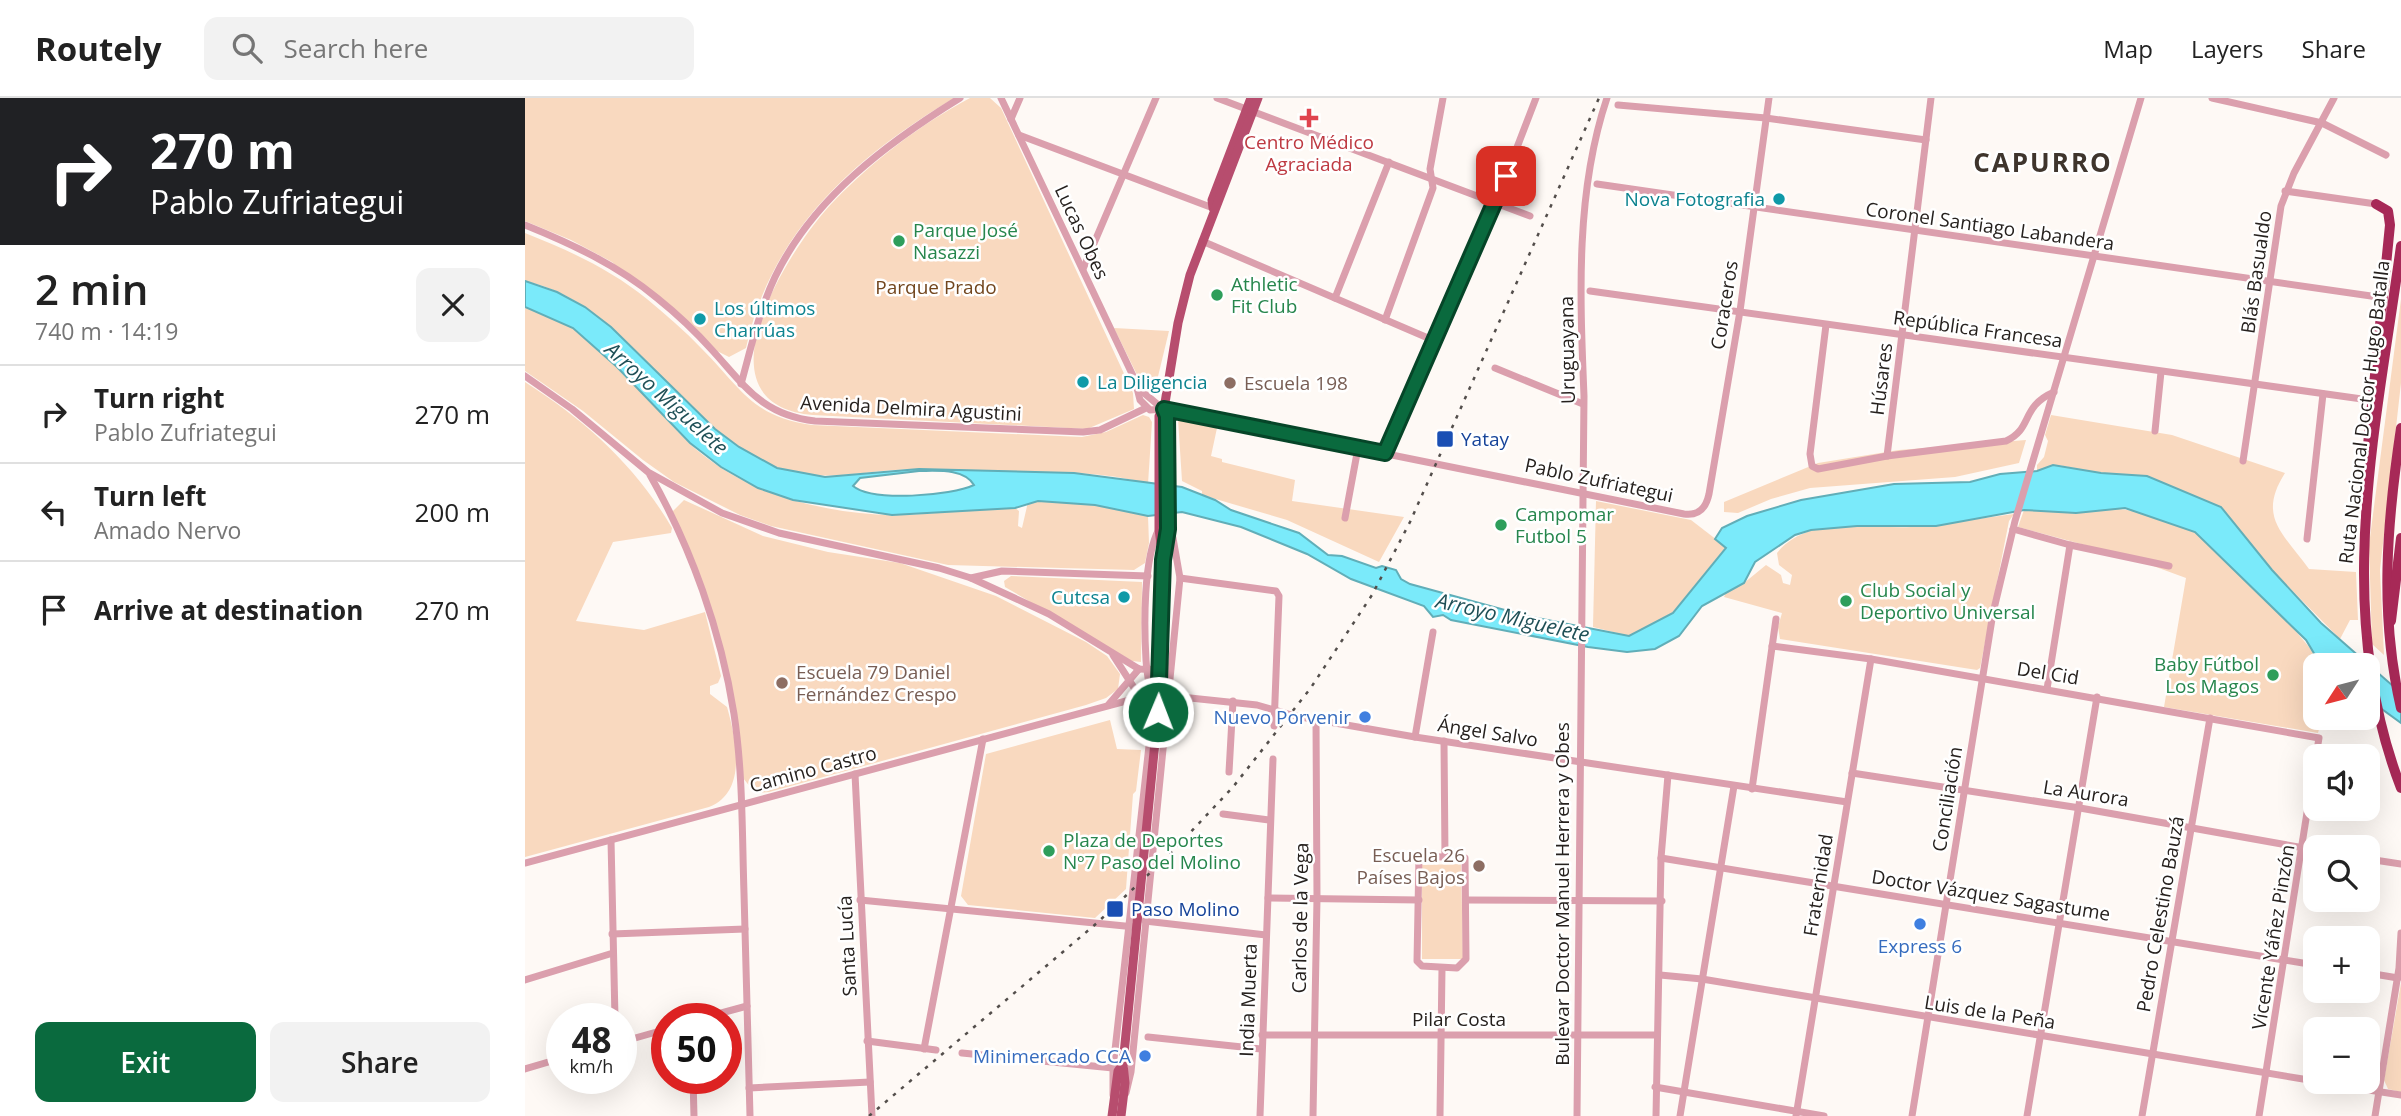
<!DOCTYPE html>
<meta charset="utf-8">
<style>
:root{--surface:#fff;--page:#f2f2f2;--text:#222;--muted:#767676;--line:#e0e0e0;--accent:#0a6a3e}
body{margin:0;font-family:"Open Sans",sans-serif;background:var(--page);color:var(--text);height:100vh;display:flex;flex-direction:column;font-size:26px;white-space:nowrap}
*{box-sizing:border-box;margin:0}
p{font-size:23px;color:var(--muted)}
.icon{flex:none;width:38px;height:38px;fill:none;stroke:currentColor;stroke-width:2;stroke-linecap:round;stroke-linejoin:round}
.map{position:relative;flex:1;overflow:hidden}
.side{display:flex;flex-direction:column;background:var(--surface);width:525px}
.side>*{flex:none}
.hud{background:#202124;color:#fff;overflow:hidden}
.needle{width:46px;rotate:234deg}
.fabs{position:absolute;left:1778px;top:555px;display:grid;gap:14px}
.fabs a{display:grid;place-items:center;width:77px;height:77px;border-radius:14px;background:var(--surface);box-shadow:0 7px 28px #0002;font-size:35px}
.speed{position:absolute;left:21px;top:905px;display:flex;gap:14px;font-size:35px;font-weight:700;text-align:center}
.speed>*{display:grid;place-content:center;width:91px;height:91px;border-radius:50%;background:var(--surface);box-shadow:0 7px 28px #0002;line-height:1}
.speed small{font-size:18px;font-weight:400}
.speed .limit{border:10px solid #d22;background:#fff;color:#111}
.pin{position:absolute;display:grid;place-items:center;width:60px;height:60px;color:#fff;margin:-30px;border-radius:14px;box-shadow:0 4px 10px #0006}
.me{position:absolute;width:77px;margin:-38px;rotate:1deg;stroke-linejoin:round;filter:drop-shadow(0 0 5px #0008)}
.turn{display:flex;align-items:center;gap:24px;height:147px;padding:0 35px;font-size:32px}
.turn .icon{width:91px;height:91px;stroke-width:2.5}
.turn b{display:block;font-size:49px;line-height:60px}
.round{display:grid;place-items:center;flex:none;width:74px;height:74px;border-radius:14px;background:var(--page)}
.overview{display:flex;align-items:center;justify-content:space-between;height:119px;padding:0 35px}
h1{font-size:42px;font-weight:600;line-height:52px}
.button{display:flex;gap:14px;margin-top:auto;padding:14px 35px}
.button a{flex:1;height:80px;border-radius:14px;background:var(--accent);color:#fff;font-size:28px;font-weight:600;line-height:80px;text-align:center}
.button a+a{background:var(--page);color:var(--text)}
ul{padding:0;list-style:none}
li{display:flex;align-items:center;gap:21px;height:98px;padding:0 35px;border-top:2px solid var(--line)}
li div{flex:1}
li b{display:block;font-size:26px}
li em{font-style:normal}
header{display:flex;align-items:center;gap:42px;box-sizing:border-box;height:98px;padding:0 35px;background:var(--surface);border-bottom:2px solid var(--line)}
header strong{font-size:33px}
nav{display:flex;gap:38px;margin-inline-start:auto;font-size:24px}
.search{width:490px;height:63px;background:var(--page);display:flex;align-items:center;gap:18px;box-sizing:border-box;padding:0 24px;border-radius:14px;color:var(--muted);font-size:26px}
main{display:flex;flex:1;min-height:0}
.map>svg:first-child{display:block}
</style>
<header>
<strong>Routely</strong>
<div class="search"><svg class="icon" aria-label="search" viewBox="0 0 24 24"><circle cx="10" cy="10" r="6"/><path d="M15 15l6 6"/></svg>Search here</div>
<nav><a>Map</a><a>Layers</a><a>Share</a></nav>
</header>
<main>
<section class="side">
<div class="hud">
<div class="turn"><svg class="icon" aria-label="right" viewBox="0 0 24 24"><path d="M7 20v-9h11M14 6l5 5-5 5"/></svg><div><b>270 m</b>Pablo Zufriategui</div></div>
</div>
<div class="overview"><div><h1>2 min</h1><p>740 m · 14:19</p></div><a class="round"><svg class="icon" aria-label="close" viewBox="0 0 24 24"><path d="M6 6l12 12M18 6L6 18"/></svg></a></div>
<ul>
<li><svg class="icon" aria-label="right" viewBox="0 0 24 24"><path d="M7 20v-9h11M14 6l5 5-5 5"/></svg><div><b>Turn right</b><p>Pablo Zufriategui</p></div><em>270 m</em></li>
<li><svg class="icon" aria-label="left" viewBox="0 0 24 24"><path d="M17 20v-9H6M10 6l-5 5 5 5"/></svg><div><b>Turn left</b><p>Amado Nervo</p></div><em>200 m</em></li>
<li><svg class="icon" aria-label="arrive" viewBox="0 0 24 24"><path d="M6 21V4h12l-3 4 3 4H6"/></svg><div><b>Arrive at destination</b></div><em>270 m</em></li>
</ul>
<div class="button"><a>Exit</a><a>Share</a></div>
</section>
<div class="map">
<svg width="1876" height="1018" viewBox="0 0 1876 1018">
<rect width="100%" height="100%" fill="#fef9f5"/>
<g fill="#f9d9bf">
<path d="M0 0H429C330 59 246 133 221 250L204 259 192 253 87 164 46 142 0 123Z"/>
<path d="M445 0H465L476 10 608 295 609 311 562 331 288 317C165 306 264 149 310 102 349 62 396 26 445 0Z"/>
<path d="M0 135C43 152 85 171 122 201 141 217 160 233 177 251 216 290 227 319 287 327L557 339 581 334 618 317 624 319 627 324 623 386C577 372 528 375 481 374 444 373 406 370 369 372 329 375 293 384 254 370 151 334 109 207 0 183Z"/>
<path d="M1876 201V285L1855 472 1859 557 1847 546 1844 447Z"/>
<path d="M0 209C16 215 35 220 49 230 92 260 125 306 162 343 214 394 297 416 368 417 409 417 449 410 490 410L494 413 493 428 497 430 503 404C542 399 585 409 623 418L624 445 620 465 609 472 423 467 246 428 215 417 149 384 118 362 58 313 0 273Z"/>
<path d="M589 230 644 233 629 295 620 293Z"/>
<path d="M0 284C61 323 110 367 147 430L146 435 88 444 51 523 119 532 180 514 196 578 193 585 185 588V596L202 609C211 641 223 694 184 709L0 759Z"/>
<path d="M1526 317 1647 337 1760 375C1732 419 1758 435 1784 471L1831 474 1833 522H1825L1815 541 1747 472 1696 409 1622 378 1576 375 1533 367 1512 380V367L1519 359 1523 343 1520 337Z"/>
<path d="M653 321 692 330 686 358 697 361V364L770 382 767 403 879 419 854 464 762 422 677 397V393L657 383Z"/>
<path d="M1501 342 1494 365 1430 379 1285 390 1246 401 1213 415 1199 414V404L1293 365 1374 352Z"/>
<path d="M159 402 238 438 303 454 375 465 471 498 561 544 582 558 595 576 593 591 581 600 561 607 244 694 230 695 218 680 200 557 147 414Z"/>
<path d="M1071 403 1166 422 1201 449 1147 515 1104 538 1068 529Z"/>
<path d="M1574 410C1607 410 1637 418 1667 432 1688 442 1788 546 1796 567H1790V620H1797L1793 635 1639 609 1661 480 1601 458 1493 429 1499 412 1551 415Z"/>
<path d="M1489 416 1484 423 1455 570 1452 572 1255 541 1253 529 1257 515 1199 499 1202 492 1219 485 1241 467 1256 477 1258 485 1265 487 1267 477 1254 467 1252 455C1284 416 1342 431 1386 429 1420 427 1455 420 1489 416Z"/>
<path d="M486 478 617 484 616 564 607 563 480 489 479 483Z"/>
<path d="M585 622 592 651 616 652 611 693 608 696 601 791 570 820 443 807 436 798 461 656Z"/>
<path d="M936 766 938 861H897V767Z"/>
<path d="M1876 885V994L1863 991 1859 982Z"/>
</g>
<path fill="#7aeafa" stroke="#61aeb8" stroke-width="2" fill-rule="evenodd" d="M0 183 32 194 60 209 86 229 190 331 214 349 252 370 300 379 394 371 549 375 657 389 690 402 706 412 774 435 803 457 817 458 851 470 857 468 871 472 876 481 885 486 1002 518 1104 538 1148 515 1201 450 1190 441 1197 430 1222 418 1276 402 1369 386 1445 384 1475 376 1512 373 1528 367 1576 375 1622 378 1696 409 1747 472 1796 525 1876 595V625L1843 601V567H1796L1781 542 1670 434 1600 410 1551 415 1499 412 1411 428H1332L1286 432 1270 437 1230 464 1219 485 1177 508 1154 538 1130 551 1102 554 1063 549 926 522 918 517 908 519 899 508 826 481 782 456 716 429 657 414 623 418 570 407 513 403 490 410 367 417 268 402 233 390 196 369 165 345 92 269 48 230 0 209ZM394 373C411 373 439 370 449 387 426 398 347 404 328 388L335 380Z"/>
<g fill="none" stroke-linecap="round" stroke-linejoin="round">
<g stroke="#db9fad" stroke-width="7">
<path d="M476 0 610 282 619 295 638 311"/>
<path d="M692 0 1005 118"/>
<path d="M1687 0 1797 25 1861 57"/>
<path d="M1093 7 1241 20 1401 42"/>
<path d="M486 21 495 0"/>
<path d="M494 37 688 110"/>
<path d="M1072 86 1853 199"/>
<path d="M1760 93 1851 106"/>
<path d="M0 127C47 146 92 167 132 200 152 216 170 233 187 252 220 288 237 317 290 323L558 334 575 332 621 310"/>
<path d="M677 143 910 243"/>
<path d="M558 171 631 0"/>
<path d="M1065 193 1837 301"/>
<path d="M810 200 864 64"/>
<path d="M860 222 908 90 905 71 918 0"/>
<path d="M1301 227 1285 356 1287 368 1293 371 1362 358 1481 343C1508 331 1495 309 1529 294"/>
<path d="M970 270 1058 306"/>
<path d="M0 278 47 311 123 374 197 415 254 435 414 470 446 480 524 516 614 571 644 572"/>
<path d="M610 282 615 302 625 312 639 311 1159 416C1174 418 1181 410 1184 396L1215 213 1244 0"/>
<path d="M216 286C226 250 234 213 250 179 288 100 362 45 435 0"/>
<path d="M1630 333 1636 274"/>
<path d="M860 355 971 104 1011 0"/>
<path d="M1362 358 1406 0"/>
<path d="M1718 363 1756 108 1769 75 1809 0"/>
<path d="M125 377C166 449 196 533 209 616 218 675 217 736 219 795 221 870 223 944 225 1018"/>
<path d="M820 420 833 350"/>
<path d="M1488 431 1545 447 1644 468"/>
<path d="M1782 441 1798 296"/>
<path d="M446 480 477 473 623 478"/>
<path d="M655 480 751 493 754 498 749 628"/>
<path d="M1247 548 1346 561 1794 640 1791 658"/>
<path d="M588 557 615 599"/>
<path d="M1522 591 1545 447"/>
<path d="M584 606 614 571"/>
<path d="M890 639 908 534"/>
<path d="M919 643 920 759"/>
<path d="M704 674 708 603"/>
<path d="M1327 675 1555 710 1790 752"/>
<path d="M330 676 347 1018"/>
<path d="M1227 691 1251 521"/>
<path d="M698 716 744 722"/>
<path d="M86 742 90 920"/>
<path d="M894 758 940 760 941 861 932 870 897 868 892 863Z"/>
<path d="M1136 760 1790 867"/>
<path d="M1843 761 1876 766"/>
<path d="M0 765 627 596 732 607 770 618 890 639 1322 704"/>
<path d="M743 800 894 802"/>
<path d="M335 802 610 829"/>
<path d="M941 802 1137 803"/>
<path d="M620 823 741 837"/>
<path d="M87 836 220 831"/>
<path d="M1843 875 1873 880"/>
<path d="M1135 877 1177 881 1790 983"/>
<path d="M0 882 88 855"/>
<path d="M178 920 222 908"/>
<path d="M737 937H1132"/>
<path d="M623 939 736 951"/>
<path d="M342 943 411 952"/>
<path d="M96 944 142 931"/>
<path d="M399 951 458 641"/>
<path d="M437 955 588 970"/>
<path d="M0 971 37 960"/>
<path d="M168 980 169 1018"/>
<path d="M1792 984 1876 997"/>
<path d="M1130 989 1299 1018"/>
<path d="M224 990 345 984"/>
<path d="M601 995 606 974 655 480 648 440 643 431"/>
<path d="M588 997V970L628 612C626 595 622 579 621 562 619 528 618 461 634 431"/>
<path d="M735 1018 748 661"/>
<path d="M788 1018 792 800 791 622"/>
<path d="M915 1018 917 870"/>
<path d="M1052 1018 1059 298C1055 200 1050 95 1082 0"/>
<path d="M1131 1018 1136 760 1143 677"/>
<path d="M1155 1018 1209 688"/>
<path d="M1271 1018 1346 561"/>
<path d="M1387 1018 1468 515 1490 423 1616 0"/>
<path d="M1502 1018 1572 599"/>
<path d="M1617 1018 1685 620"/>
<path d="M1734 1018 1790 664"/>
<path d="M1850 1018 1874 870 1876 835"/>
</g>
<g stroke="#b74d6e" stroke-width="9">
<path d="M688 110 687 102 726 0"/>
<path d="M638 462 634 431V318L639 311 653 225 665 177 733 0"/>
<path d="M638 462 643 431 642 318 639 311"/>
<path d="M587 1018 593 973 598 966"/>
<path d="M596 1018 600 985 598 966"/>
</g>
<g stroke="#a72957" stroke-width="10">
<path d="M1876 148C1851 331 1807 511 1876 690"/>
<path d="M1876 330C1862 424 1854 516 1876 610"/>
<path d="M1842 357 1865 127 1863 113 1851 106"/>
<path d="M1866 523 1876 440"/>
</g>
<path stroke="#534e4b" stroke-width="2.5" stroke-dasharray="3.5 7" stroke-linecap="butt" d="M344 1018 572 825 646 755 708 689 785 591 847 497 885 424 1074 0"/>
<path stroke="#b74d6e" stroke-width="9" d="M598 966 633 614 638 462"/>
</g>
<g fill="none" stroke-linecap="round" stroke-linejoin="round">
<defs>
<path id="route" d="M633 614 638 462 643 431 642 318 639 311 860 355 981 78"/>
</defs>
<use href="#route" stroke="#064528" stroke-width="18"/>
<use href="#route" stroke="#0a6a3e" stroke-width="12"/>
</g>
<path fill="#e0444e" stroke="#fff" stroke-width="2.5" d="M780.5 9.5h7v7h7v7h-7v7h-7v-7h-7v-7h7z"/>
<g fill="#0f9aa8" stroke="#fff" stroke-width="2.5">
<circle cx="1254" cy="101" r="7"/>
<circle cx="175" cy="221" r="7"/>
<circle cx="558" cy="284" r="7"/>
<circle cx="599" cy="499" r="7"/>
</g>
<g fill="#2e9e5b" stroke="#fff" stroke-width="2.5">
<circle cx="374" cy="143" r="7"/>
<circle cx="692" cy="197" r="7"/>
<circle cx="976" cy="427" r="7"/>
<circle cx="1321" cy="503" r="7"/>
<circle cx="1748" cy="577" r="7"/>
<circle cx="524" cy="753" r="7"/>
</g>
<g fill="#8d6e63" stroke="#fff" stroke-width="2.5">
<circle cx="705" cy="285" r="7"/>
<circle cx="257" cy="585" r="7"/>
<circle cx="954" cy="768" r="7"/>
</g>
<g fill="#1a4fb4" stroke="#fff" stroke-width="2.5">
<rect x="911" y="332" width="18" height="18" rx="3.5"/>
<rect x="581" y="802" width="18" height="18" rx="3.5"/>
</g>
<g fill="#3f7fe0" stroke="#fff" stroke-width="2.5">
<circle cx="840" cy="619" r="7"/>
<circle cx="1395" cy="826" r="7"/>
<circle cx="620" cy="958" r="7"/>
</g>
<g text-anchor="middle" dominant-baseline="central" stroke-width="5" stroke-linejoin="round" paint-order="stroke">
<g font-size="19" fill="#be3a42" stroke="#fff">
<text x="784" y="44">Centro Médico<tspan x="784" dy="22">Agraciada</tspan></text>
</g>
<g font-size="19" fill="#0d838f" stroke="#fff" text-anchor="end">
<text x="1240" y="101">Nova Fotografia</text>
<text x="189" y="210" text-anchor="start">Los últimos<tspan x="189" dy="22">Charrúas</tspan></text>
<text x="572" y="284" text-anchor="start">La Diligencia</text>
<text x="585" y="499">Cutcsa</text>
</g>
<g font-size="19" fill="#26211e" stroke="#fff">
<text transform="translate(1465 128) rotate(8)">Coronel Santiago Labandera</text>
<text transform="translate(557 134) rotate(65)">Lucas Obes</text>
<text transform="translate(1731 174) rotate(-82)">Blás Basualdo</text>
<text transform="translate(1199 207) rotate(-81)">Coraceros</text>
<text transform="translate(1453 231) rotate(8)">República Francesa</text>
<text transform="translate(1042 252) rotate(-91)">Uruguayana</text>
<text transform="translate(1356 281) rotate(-83)">Húsares</text>
<text transform="translate(386 310) rotate(3)">Avenida Delmira Agustini</text>
<text transform="translate(1839 314) rotate(-83)">Ruta Nacional Doctor Hugo Batalla</text>
<text transform="translate(1074 382) rotate(12)">Pablo Zufriategui</text>
<text transform="translate(1523 575) rotate(9)">Del Cid</text>
<text transform="translate(963 634) rotate(9)">Ángel Salvo</text>
<text transform="translate(288 671) rotate(-15)">Camino Castro</text>
<text transform="translate(1561 695) rotate(9)">La Aurora</text>
<text transform="translate(1422 701) rotate(-81)">Conciliación</text>
<text transform="translate(1293 787) rotate(-81)">Fraternidad</text>
<text transform="translate(1037 796) rotate(-90)">Bulevar Doctor Manuel Herrera y Obes</text>
<text transform="translate(1466 797) rotate(9)">Doctor Vázquez Sagastume</text>
<text transform="translate(1635 816) rotate(-80)">Pedro Celestino Bauzá</text>
<text transform="translate(775 820) rotate(-89)">Carlos de la Vega</text>
<text transform="translate(1748 839) rotate(-81)">Vicente Yáñez Pinzón</text>
<text transform="translate(322 848) rotate(-93)">Santa Lucía</text>
<text transform="translate(723 902) rotate(-88)">India Muerta</text>
<text transform="translate(1465 914) rotate(9)">Luis de la Peña</text>
<text x="934" y="921">Pilar Costa</text>
</g>
<g font-size="19" fill="#27864d" stroke="#fff" text-anchor="start">
<text x="388" y="132">Parque José<tspan x="388" dy="22">Nasazzi</tspan></text>
<text x="706" y="186">Athletic<tspan x="706" dy="22">Fit Club</tspan></text>
<text x="990" y="416">Campomar<tspan x="990" dy="22">Futbol 5</tspan></text>
<text x="1335" y="492">Club Social y<tspan x="1335" dy="22">Deportivo Universal</tspan></text>
<text x="1734" y="566" text-anchor="end">Baby Fútbol<tspan x="1734" dy="22">Los Magos</tspan></text>
<text x="538" y="742">Plaza de Deportes<tspan x="538" dy="22">Nº7 Paso del Molino</tspan></text>
</g>
<g font-size="19" fill="#72461e" stroke="#fff">
<text x="411" y="189">Parque Prado</text>
</g>
<g font-size="19" fill="#785e54" stroke="#fff" text-anchor="start">
<text x="719" y="285">Escuela 198</text>
<text x="271" y="574">Escuela 79 Daniel<tspan x="271" dy="22">Fernández Crespo</tspan></text>
<text x="940" y="757" text-anchor="end">Escuela 26<tspan x="940" dy="22">Países Bajos</tspan></text>
</g>
<g font-size="19" fill="#164399" stroke="#fff" text-anchor="start">
<text x="936" y="341">Yatay</text>
<text x="606" y="811">Paso Molino</text>
</g>
<g font-size="19" fill="#366cbe" stroke="#fff" text-anchor="end">
<text x="826" y="619">Nuevo Porvenir</text>
<text x="1395" y="848" text-anchor="middle">Express 6</text>
<text x="606" y="958">Minimercado CCA</text>
</g>
<g font-size="21" font-style="italic" fill="#1f5057" stroke="#fff">
<text transform="translate(142 300) rotate(42)">Arroyo Miguelete</text>
<text transform="translate(988 519) rotate(13)">Arroyo Miguelete</text>
</g>
<g font-size="26" font-weight="bold" letter-spacing="2" fill="#3f352d" stroke="#fff">
<text x="1518" y="64">CAPURRO</text>
</g>
</g>
</svg>
<div class="fabs">
<a><svg class="needle" viewBox="-14 -14 28 28"><path d="M0-13l5 13h-10z" fill="#e53935"/><path d="M0 13l5-13h-10z" fill="#767676"/></svg></a>
<a><svg class="icon" aria-label="sound" viewBox="0 0 24 24"><path d="M4 9h4l5-4v14l-5-4H4zM17 9q2 3 0 6"/></svg></a>
<a><svg class="icon" aria-label="search" viewBox="0 0 24 24"><circle cx="10" cy="10" r="6"/><path d="M15 15l6 6"/></svg></a>
<a>+</a>
<a>−</a>
</div>
<div class="speed"><div>48<small>km/h</small></div><div class="limit">50</div></div>
<div class="pin" style="left:981px;top:78px;background:#d93025"><svg class="icon" aria-label="arrive" viewBox="0 0 24 24"><path d="M6 21V4h12l-3 4 3 4H6"/></svg></div>
<svg class="me" style="left:633px;top:614px" viewBox="-20 -20 40 40"><circle r="17" fill="#0a6a3e" stroke="#fff" stroke-width="3"/><path d="M0-11L8 9 0 5-8 9z" fill="#fff"/></svg>
</div>
</main>
